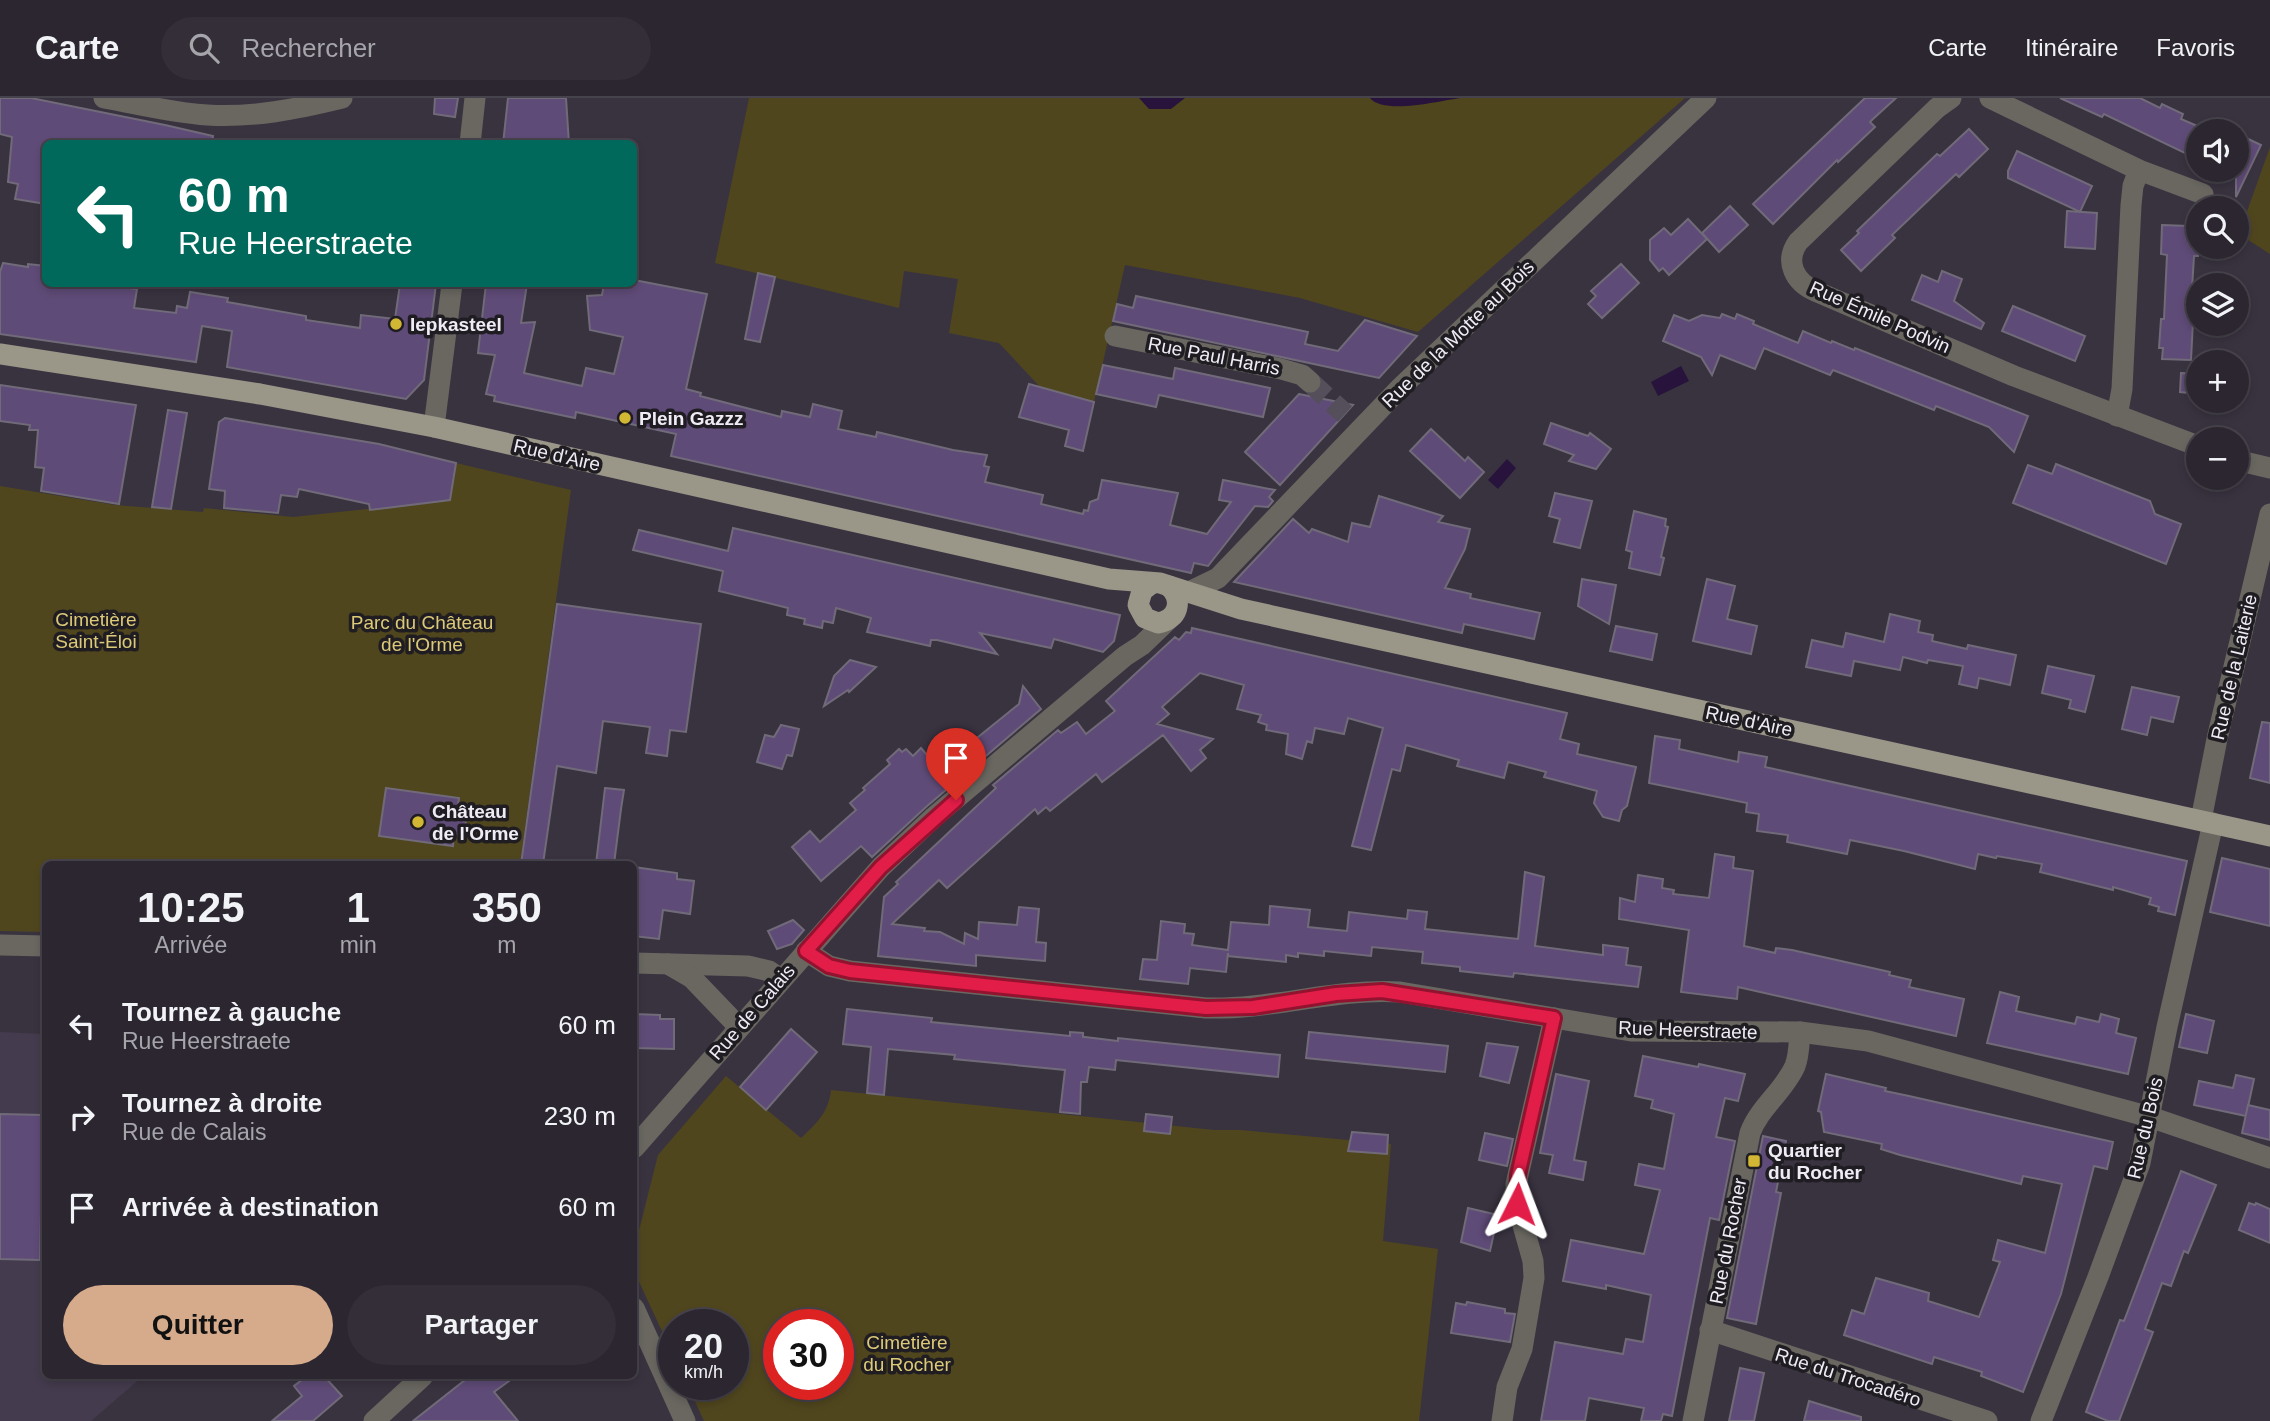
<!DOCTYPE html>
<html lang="fr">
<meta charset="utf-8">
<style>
:root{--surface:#2b2630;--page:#332e38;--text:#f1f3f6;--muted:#a6a5ab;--line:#47434c;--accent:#d6ab8b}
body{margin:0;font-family:Arial,sans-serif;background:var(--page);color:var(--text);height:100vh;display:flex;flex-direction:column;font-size:26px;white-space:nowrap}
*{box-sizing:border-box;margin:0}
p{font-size:23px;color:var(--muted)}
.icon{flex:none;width:38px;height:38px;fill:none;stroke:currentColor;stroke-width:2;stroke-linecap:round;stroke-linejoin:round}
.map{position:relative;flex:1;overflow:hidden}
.details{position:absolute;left:42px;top:763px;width:595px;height:518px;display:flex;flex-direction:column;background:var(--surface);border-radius:10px;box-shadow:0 4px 10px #0003,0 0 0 2px var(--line)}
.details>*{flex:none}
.banner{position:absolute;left:42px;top:42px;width:595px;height:147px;border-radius:10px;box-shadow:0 4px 10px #0003,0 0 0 2px var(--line);background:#00695c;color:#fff;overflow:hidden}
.controls{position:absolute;left:2186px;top:21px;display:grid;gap:14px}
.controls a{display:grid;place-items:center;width:63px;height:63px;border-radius:50%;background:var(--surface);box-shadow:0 4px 10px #0003,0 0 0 2px var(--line);font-size:35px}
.speed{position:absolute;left:658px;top:1211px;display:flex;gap:14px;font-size:35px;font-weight:700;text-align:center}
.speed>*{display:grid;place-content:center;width:91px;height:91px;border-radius:50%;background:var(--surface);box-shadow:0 4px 10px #0003,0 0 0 2px var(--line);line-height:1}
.speed small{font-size:18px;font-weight:400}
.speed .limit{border:10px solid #d22;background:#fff;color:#111}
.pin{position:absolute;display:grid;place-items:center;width:60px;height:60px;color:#fff;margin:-72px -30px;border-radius:50% 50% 50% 0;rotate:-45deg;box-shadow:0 0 7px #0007}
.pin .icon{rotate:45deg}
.me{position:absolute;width:77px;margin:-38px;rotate:3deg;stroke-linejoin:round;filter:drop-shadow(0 0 5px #0008)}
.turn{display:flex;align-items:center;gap:24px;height:147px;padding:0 21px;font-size:32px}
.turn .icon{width:91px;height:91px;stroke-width:2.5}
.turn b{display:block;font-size:49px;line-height:60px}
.eta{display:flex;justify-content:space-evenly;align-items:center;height:119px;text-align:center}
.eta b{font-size:42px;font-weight:600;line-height:49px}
.primary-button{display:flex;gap:14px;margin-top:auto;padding:14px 21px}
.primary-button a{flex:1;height:80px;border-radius:42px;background:var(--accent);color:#111;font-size:28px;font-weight:600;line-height:80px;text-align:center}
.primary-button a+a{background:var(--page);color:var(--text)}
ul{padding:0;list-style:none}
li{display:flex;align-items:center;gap:21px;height:91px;padding:0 21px}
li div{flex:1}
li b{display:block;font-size:26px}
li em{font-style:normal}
header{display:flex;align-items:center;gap:42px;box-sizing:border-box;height:98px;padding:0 35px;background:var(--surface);border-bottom:2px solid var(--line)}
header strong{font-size:33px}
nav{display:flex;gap:38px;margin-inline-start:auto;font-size:24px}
.search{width:490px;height:63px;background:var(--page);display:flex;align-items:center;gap:18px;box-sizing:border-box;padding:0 24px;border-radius:38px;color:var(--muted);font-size:26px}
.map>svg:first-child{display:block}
</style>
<header>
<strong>Carte</strong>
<div class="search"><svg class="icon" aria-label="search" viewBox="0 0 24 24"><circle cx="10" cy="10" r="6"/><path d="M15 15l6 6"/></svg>Rechercher</div>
<nav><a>Carte</a><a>Itinéraire</a><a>Favoris</a></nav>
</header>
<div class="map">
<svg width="2270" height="1323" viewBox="0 0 2270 1323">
<rect width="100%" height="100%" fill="#393340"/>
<path fill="#443c4e" d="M0 934 45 936 46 1278H143L91 1323H0Z"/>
<g fill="#50461e" fill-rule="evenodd">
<path d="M749 0H1685L1418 234 1300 200 1125 167 1094 304 1041 290 999 245 949 235 958 181 904 173 899 210 715 165Z"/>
<path d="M2270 49V156L2239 136Z"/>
<path d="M456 365 571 392 520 766H46L45 834 0 833V388L115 407 203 414 204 410 293 419 450 402Z"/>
<path d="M726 978 801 1040C816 1026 829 1014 831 992L1214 1032H1241L1391 1046 1383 1143 1438 1151 1419 1323H704L687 1286H733V1227H674V1259L634 1173V1152L658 1057ZM779 1227H838V1286H779Z"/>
</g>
<g fill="#27133b">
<path d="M1139 0H1185L1171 11H1149Z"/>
<path d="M1370 0H1460C1439 3 1384 17 1370 0Z"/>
<path d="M1681 268 1689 283 1658 298 1651 284Z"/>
<path d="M1507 361 1516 370 1498 391 1488 382Z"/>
</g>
<g fill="#5f4b77" stroke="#706a79" stroke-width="2">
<path d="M0 0H31L165 27 213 38 212 46H46V106L15 101 18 86 8 84 12 39 0 36Z"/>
<path d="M435 0H458L455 19 434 16Z"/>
<path d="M508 0H566L569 46H503Z"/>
<path d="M1865 0H1896L1873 21 1870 24 1875 29 1838 64 1837 62 1773 126 1753 106Z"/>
<path d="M2060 0H2140L2160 10 2162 6 2183 16 2181 21 2204 31 2198 33V43L2191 58 2104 16 2102 19Z"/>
<path d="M1969 31 1988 51 1959 79 1956 76 1892 137 1895 140 1861 173 1841 152 1859 135 1857 133 1885 106 1937 56 1940 58Z"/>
<path d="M2242 38 2261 47 2236 99V50Z"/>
<path d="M2017 53 2092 88 2080 114 2008 80V73Z"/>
<path d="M1730 108 1748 127 1719 154 1702 135Z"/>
<path d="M2067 113 2097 115 2095 151 2065 149Z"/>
<path d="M1688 121 1707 141 1669 177 1663 170 1659 173 1650 162V142L1664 130 1671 137Z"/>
<path d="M2162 127 2189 128 2198 134V158H2194L2190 223H2193L2191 262 2162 261 2163 250H2159L2161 221H2164L2167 157 2161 156Z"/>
<path d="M3 165 28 169V166L46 168V186H99L137 191 134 210 176 215 177 208 187 210 190 194 228 200 227 204 306 218V222L360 230 361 217 395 221 400 186H436L424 282 406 301 227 269 232 233 202 228 196 264 0 236V174Z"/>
<path d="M1621 166 1639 185 1602 220 1588 206 1596 198 1591 193Z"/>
<path d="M1942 173 1962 181 1954 203 1984 225 1981 231 1912 202 1922 177 1938 184Z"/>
<path d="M758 175 775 179 760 244 745 241Z"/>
<path d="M634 182 707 196 686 291 701 295 700 298 781 319 782 313 810 319 813 306 842 313 838 331 876 339 877 334 953 352 987 357 984 368 989 369 985 384 1043 397 1041 406 1083 416 1084 412 1088 413 1090 404 1098 401 1102 382 1178 395 1170 427 1207 436 1231 404 1219 402 1223 382 1275 392 1269 399 1273 403 1268 409 1255 408 1208 468 1194 465 1191 475 671 358 676 336 576 314 575 320 494 303 495 298 486 296 495 257 478 255 486 186H527L521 225 535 224 524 275 582 288 586 270 614 276 623 239 590 232 587 198 602 197 604 186H634Z"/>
<path d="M1136 198 1308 234 1305 246 1338 253 1365 222 1417 238 1379 280 1113 223 1117 206 1133 210Z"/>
<path d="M2013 208 2085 238 2075 263 2002 233Z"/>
<path d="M1722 216 1735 221 1737 216 1754 223 1753 226 1798 245 1803 233 1831 245 1832 243 1854 252 1855 250 2028 318 2014 354 1989 329 1936 308 1934 312 1833 272 1830 277 1764 250 1755 271 1720 257 1712 277 1701 259 1663 243 1674 217 1689 223 1702 217 1720 220Z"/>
<path d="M1103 267 1173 281 1175 270 1270 290 1263 319 1159 297 1156 309 1096 296Z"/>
<path d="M2181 275 2198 276V296L2180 294Z"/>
<path d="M1029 286 1094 304 1083 353 1065 348 1069 332 1019 319Z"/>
<path d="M0 287 136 307 119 406 41 393 44 370 35 369 38 332H29L30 327 0 323Z"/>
<path d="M1299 296 1353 307 1280 387 1245 354Z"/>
<path d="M168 312 187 315 171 411 152 409Z"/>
<path d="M225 320 379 346 456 365 450 402 370 412 369 406 299 391 297 399 281 397 278 415 224 410 225 393 209 391 219 324Z"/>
<path d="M1551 325 1588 338 1590 335 1611 351 1596 371 1569 363 1574 357 1544 346Z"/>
<path d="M1431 331 1465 363 1468 359 1484 374 1460 400 1410 353Z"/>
<path d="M2056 366 2150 403 2155 416 2181 426 2166 466 2013 405 2028 367 2052 376Z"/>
<path d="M1555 395 1592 403 1580 450 1554 444 1560 421 1549 418Z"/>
<path d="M1379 398 1443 418 1438 424 1470 431 1465 451 1445 490 1471 496 1470 500 1540 515 1534 541 1464 526 1462 535 1234 484 1293 421 1309 435 1312 431 1348 444 1352 425 1370 429Z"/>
<path d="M1634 413 1666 421 1665 428 1668 429 1661 459 1664 460 1660 477 1629 470 1632 454 1626 452Z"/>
<path d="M733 430 1120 517 1114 543 1103 554 1054 541 1051 550 980 535 997 556 937 542H931L930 548 867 534 871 520 836 510 833 525 823 523 822 530 804 526 805 521 787 517 788 510 719 493 723 473 633 452 639 432 728 453Z"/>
<path d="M1582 481 1616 487 1609 526 1578 508Z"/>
<path d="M1707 481 1735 488 1727 521 1757 528 1751 556 1693 543Z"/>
<path d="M557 506 701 526 690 605 686 634 670 632 667 658 646 655 650 629 603 623 596 675 557 668 543 766H521Z"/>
<path d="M1890 516 1920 523 1918 534 1933 537 1932 543 1967 551 1968 547 2016 557 2010 587 1979 580 1977 590 1959 586 1963 568 1928 562 1927 565 1903 559 1900 572 1854 563 1851 578 1806 569 1812 542 1843 549 1846 535 1884 544Z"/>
<path d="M1616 528 1657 536 1652 562 1610 553Z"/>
<path d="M1192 530 1567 615 1560 641 1579 646 1577 656 1636 669 1627 708 1622 712 1619 723 1603 719 1594 705 1597 693 1544 679 1546 674 1508 664 1504 680 1457 668 1459 662 1406 647 1400 673 1392 671 1371 752 1352 748 1383 630 1348 620 1344 636 1315 630 1312 645 1307 643 1302 661 1286 656 1288 636 1266 632 1267 627 1258 624 1261 617 1237 611 1244 587 1200 575 1162 609 1169 616 1157 626 1213 641 1200 652 1206 660 1191 673 1163 637 1102 684 1096 676 1050 713 1046 709 1038 716 1035 711 947 790 939 782 892 826 925 830 924 833 940 834 964 846 965 835 978 841 979 824 1017 827 1019 809 1039 811 1036 844 1046 845 1045 863 976 857V868L878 858 884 799 898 786 896 784 996 690 993 687 1058 632 1061 635 1077 624 1086 636 1115 613 1106 603 1175 539 1179 542 1186 534 1191 535Z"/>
<path d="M850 562 876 569 849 594 848 592 824 608 834 578Z"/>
<path d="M2048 568 2094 578 2085 614 2069 610 2071 602 2042 595Z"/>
<path d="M1023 588 1041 611 926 709 872 759 861 748 821 783 792 749 810 733 820 744 856 712 850 705 865 692 863 690 890 666 887 662 899 651 902 654 906 651 913 658 921 650 940 672 944 657 957 671 962 652 1019 606Z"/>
<path d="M2132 589 2179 599 2173 624 2151 619 2147 637 2122 631Z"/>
<path d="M2262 624 2270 625V685L2250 680Z"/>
<path d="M781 627 799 631 792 658 787 657 782 671 757 664 765 637 774 639Z"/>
<path d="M1655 638 1680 642 1679 651 1738 664 1739 654 1767 659 1765 669 2187 763 2175 817 2158 813 2159 809 2149 806 2151 800 2113 789V792L2040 774 2042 766 1997 758 1996 760 1978 756 1975 771 1904 753 1850 742 1847 756 1787 744 1788 737 1757 733 1759 716 1746 714 1747 705 1649 685Z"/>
<path d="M386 690 459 700 457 713 467 714 464 737 454 736 453 748 379 738Z"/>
<path d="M605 690 624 692 621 711 614 766H596Z"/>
<path d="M1715 756 1734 759 1733 770 1753 773 1744 848 1775 855 1776 850 1792 852 1890 874 1889 877 1911 882 1909 889 1964 901 1956 938 1738 889 1737 901 1681 894 1689 832 1619 821 1620 800 1635 804 1638 777 1663 781 1662 790 1674 792 1673 796 1709 800Z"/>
<path d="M2222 760 2270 771V828L2210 814Z"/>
<path d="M634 769 677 775V781L694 783 690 816 663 812 659 841 634 838Z"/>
<path d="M1525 774 1544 779 1535 848 1603 857V847L1628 850 1626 867 1641 869 1638 889 1514 875 1513 879 1460 873V869L1422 865 1423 854 1372 849 1371 858 1324 853V858L1298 855V859L1286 857V864L1228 858V855L1226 874 1190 870 1188 886 1140 881 1143 861 1157 862 1161 823 1185 826 1184 835 1194 836 1192 847 1228 852 1231 824 1269 827 1270 808 1310 812 1308 829 1347 833 1349 814 1407 821 1408 812 1427 814 1425 831 1518 841Z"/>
<path d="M793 822 804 832 792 846 777 851 768 833Z"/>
<path d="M2000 894 2019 899 2016 913 2075 926 2077 919 2099 924 2101 916 2119 921 2116 935 2136 940 2128 976 1987 945Z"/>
<path d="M847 911 932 920 931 924 1070 938V934L1083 935V939H1085L1118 943V940L1280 957 1278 979 1116 962 1115 972 1089 969 1087 984H1081L1080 1016 1060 1014 1065 972 954 961 955 957 888 951 884 997 867 995 871 949 843 946Z"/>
<path d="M634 916 660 917V921H674V951L634 950Z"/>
<path d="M2186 916 2214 923 2207 955 2179 949Z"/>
<path d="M791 931 817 954 766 1012 740 989Z"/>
<path d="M1309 934 1448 948 1445 974 1306 960Z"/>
<path d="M1487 945 1518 949 1509 985 1480 978Z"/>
<path d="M1643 958 1698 969 1699 966 1745 976 1738 1003 1725 1000 1716 1039 1735 1043 1719 1122 1710 1120 1672 1318 1663 1316 1661 1323H1641L1644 1310 1589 1300 1585 1323H1541L1555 1244 1623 1256 1626 1241 1643 1244 1651 1197 1606 1187V1191L1563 1183 1571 1142 1644 1156 1660 1092 1635 1087 1639 1066 1664 1071 1674 1016 1651 1010 1653 1002 1635 998Z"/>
<path d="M1556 976 1589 983 1574 1062 1586 1064 1583 1082 1549 1075 1553 1057 1540 1055Z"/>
<path d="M1826 976 1886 990 1885 993 1909 998 2113 1044 2107 1071 2094 1068 2061 1196 2023 1294 1981 1278 1982 1274 1934 1259 1932 1266 1844 1237 1852 1212 1864 1216 1876 1180 1929 1195 1928 1203 1979 1219 2000 1164 1993 1162 1998 1142 2045 1155 2062 1086 2023 1078 2021 1086 1900 1057 1881 1051 1882 1046 1824 1034 1821 1014 1818 1013Z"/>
<path d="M2236 977 2254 981 2246 1018 2194 1007 2199 983 2233 990Z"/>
<path d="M2248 1007 2270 1012V1042L2242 1035Z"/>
<path d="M0 1016 43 1017 40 1162 0 1161Z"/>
<path d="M1146 1016 1172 1019 1170 1036 1144 1033Z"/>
<path d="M1352 1034 1388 1037 1387 1056 1348 1053Z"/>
<path d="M1485 1035 1513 1041 1507 1068 1479 1062Z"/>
<path d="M1763 1038 1786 1043 1776 1094 1781 1095 1756 1226 1727 1220Z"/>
<path d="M2181 1073 2216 1087 2188 1155 2184 1153 2171 1188 2162 1185 2145 1231 2153 1234 2119 1323H2108L2086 1314 2120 1222 2124 1223Z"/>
<path d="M2249 1105 2255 1107 2256 1105 2270 1111V1145L2239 1132Z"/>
<path d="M1468 1110 1498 1117 1490 1153 1461 1144Z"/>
<path d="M1467 1204 1505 1211V1215L1515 1216 1510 1244 1451 1235 1456 1205 1466 1207Z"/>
<path d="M1740 1270 1764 1275 1754 1323H1729Z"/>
<path d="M307 1278H324L342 1298 313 1323H272L302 1298 294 1288Z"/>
<path d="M470 1278H516L494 1294 518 1323H413Z"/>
<path d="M1809 1303 1861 1319V1323H1804Z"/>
</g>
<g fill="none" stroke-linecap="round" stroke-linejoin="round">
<path stroke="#544f5b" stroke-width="21" stroke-dasharray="21 10" stroke-linecap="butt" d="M1310 284 1345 316"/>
<g stroke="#696760" stroke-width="21">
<path d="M104 0C138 6 172 15 207 17 253 20 297 11 342 0"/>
<path d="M1951 0 1937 10 1798 144C1784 164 1795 184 1815 193L2014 278 2198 348"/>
<path d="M1990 0 2139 72 2203 96"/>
<path d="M470 46 475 0"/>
<path d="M1115 238 1281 271 1302 277 1310 284"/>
<path d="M2117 318 2122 291 2131 107 2133 88 2139 72"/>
<path d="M434 329 452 186"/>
<path d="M2236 362 2270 370"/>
<path d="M1189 494 1218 480 1401 289 1706 0"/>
<path d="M2201 722 2217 641 2270 416"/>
<path d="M0 847 46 848"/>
<path d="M806 853 829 868 850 873 1206 910C1272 912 1334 890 1400 894L1631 933 1800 934 1868 943 2150 1019 2270 1060"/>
<path d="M634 865 748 868 769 873 781 881"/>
<path d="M668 866 692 880 739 929"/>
<path d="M634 1050 881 769 934 719 1125 558 1142 547 1168 522"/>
<path d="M634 1210 685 1323"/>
<path d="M1710 1232 1987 1323"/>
<path d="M374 1323 423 1278"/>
<path d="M1502 1323 1507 1289 1522 1251 1534 1180 1533 1163 1517 1106 1516 1086 1554 920"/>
<path d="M1693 1323 1750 1035C1759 1010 1784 993 1795 968 1799 958 1799 946 1800 934"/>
<path d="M2041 1323 2098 1179 2140 1065 2167 929 2213 725"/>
</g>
<g stroke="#9a9688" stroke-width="21">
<path d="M0 256 260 296 434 329 1109 481 1160 485 1241 511 2270 738"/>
<path d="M1151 486 1142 493 1138 507 1145 520 1158 525C1178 522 1184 502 1169 488"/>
</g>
</g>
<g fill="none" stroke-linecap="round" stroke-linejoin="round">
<defs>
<path id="route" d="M956 702 881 769 806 853 829 868 850 873 1206 910 1253 909 1336 896 1382 893 1554 920 1518 1077 1517 1106"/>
</defs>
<use href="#route" stroke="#92132f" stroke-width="18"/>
<use href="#route" stroke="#e11d48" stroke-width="12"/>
</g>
<g fill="#d2b735" stroke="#1f1c22" stroke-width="2.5">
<circle cx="396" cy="226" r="7"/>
<circle cx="625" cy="320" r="7"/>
<circle cx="418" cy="724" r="7"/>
<rect x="1747" y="1056" width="14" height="14" rx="3.5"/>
</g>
<g text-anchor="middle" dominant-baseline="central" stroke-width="7" stroke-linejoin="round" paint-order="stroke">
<g font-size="19" fill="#f0ecf5" stroke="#1f1c22">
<text transform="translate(1880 219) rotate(24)">Rue Émile Podvin</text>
<text transform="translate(1458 236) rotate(-44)">Rue de la Motte au Bois</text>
<text transform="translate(1214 258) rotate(11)">Rue Paul Harris</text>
<text transform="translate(557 357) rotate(13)">Rue d'Aire</text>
<text transform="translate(2234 569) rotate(-77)">Rue de la Laiterie</text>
<text transform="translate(1749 623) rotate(12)">Rue d'Aire</text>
<text transform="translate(752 914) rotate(-49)">Rue de Calais</text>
<text transform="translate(1688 932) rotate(2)">Rue Heerstraete</text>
<text transform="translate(2145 1030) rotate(-77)">Rue du Bois</text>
<text transform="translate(1728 1143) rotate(-79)">Rue du Rocher</text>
<text transform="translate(1848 1279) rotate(18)">Rue du Trocadéro</text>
</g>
<g font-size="19" font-weight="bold" fill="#f0ecf5" stroke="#1f1c22" text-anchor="start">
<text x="410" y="226">Iepkasteel</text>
<text x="639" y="320">Plein Gazzz</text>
<text x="432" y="713">Château<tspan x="432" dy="22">de l'Orme</tspan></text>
<text x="1768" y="1052">Quartier<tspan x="1768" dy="22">du Rocher</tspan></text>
</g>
<g font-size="19" fill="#ddca78" stroke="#1f1c22">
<text x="96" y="521">Cimetière<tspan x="96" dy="22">Saint-Éloi</tspan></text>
<text x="422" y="524">Parc du Château<tspan x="422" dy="22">de l'Orme</tspan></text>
<text x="907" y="1244">Cimetière<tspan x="907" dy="22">du Rocher</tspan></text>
</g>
</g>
</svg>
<div class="controls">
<a><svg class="icon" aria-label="sound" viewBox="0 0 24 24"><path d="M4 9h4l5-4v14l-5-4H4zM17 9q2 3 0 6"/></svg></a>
<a><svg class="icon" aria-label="search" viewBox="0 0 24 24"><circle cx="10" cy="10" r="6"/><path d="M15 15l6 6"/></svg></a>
<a><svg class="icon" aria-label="layers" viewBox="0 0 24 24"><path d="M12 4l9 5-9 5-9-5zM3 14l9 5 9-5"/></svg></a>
<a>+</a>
<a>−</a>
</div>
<div class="speed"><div>20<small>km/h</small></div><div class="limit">30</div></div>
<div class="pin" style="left:956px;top:702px;background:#d93025"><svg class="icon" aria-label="arrive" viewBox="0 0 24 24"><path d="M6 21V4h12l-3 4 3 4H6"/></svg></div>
<svg class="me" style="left:1517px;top:1106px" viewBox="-20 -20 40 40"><path d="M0-17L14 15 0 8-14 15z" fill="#e11d48" stroke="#fff" stroke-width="4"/></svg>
<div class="banner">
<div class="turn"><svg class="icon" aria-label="left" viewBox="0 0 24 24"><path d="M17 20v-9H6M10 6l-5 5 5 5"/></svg><div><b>60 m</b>Rue Heerstraete</div></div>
</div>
<section class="details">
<div class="eta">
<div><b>10:25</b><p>Arrivée</p></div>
<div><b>1</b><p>min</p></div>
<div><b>350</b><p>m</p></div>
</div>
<ul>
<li><svg class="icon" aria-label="left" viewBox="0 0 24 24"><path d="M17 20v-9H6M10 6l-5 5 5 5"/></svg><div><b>Tournez à gauche</b><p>Rue Heerstraete</p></div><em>60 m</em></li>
<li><svg class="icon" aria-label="right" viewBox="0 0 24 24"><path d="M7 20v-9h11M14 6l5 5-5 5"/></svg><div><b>Tournez à droite</b><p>Rue de Calais</p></div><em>230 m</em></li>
<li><svg class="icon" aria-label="arrive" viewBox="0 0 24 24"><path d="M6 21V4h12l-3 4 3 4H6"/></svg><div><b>Arrivée à destination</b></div><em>60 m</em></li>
</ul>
<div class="primary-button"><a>Quitter</a><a>Partager</a></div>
</section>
</div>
